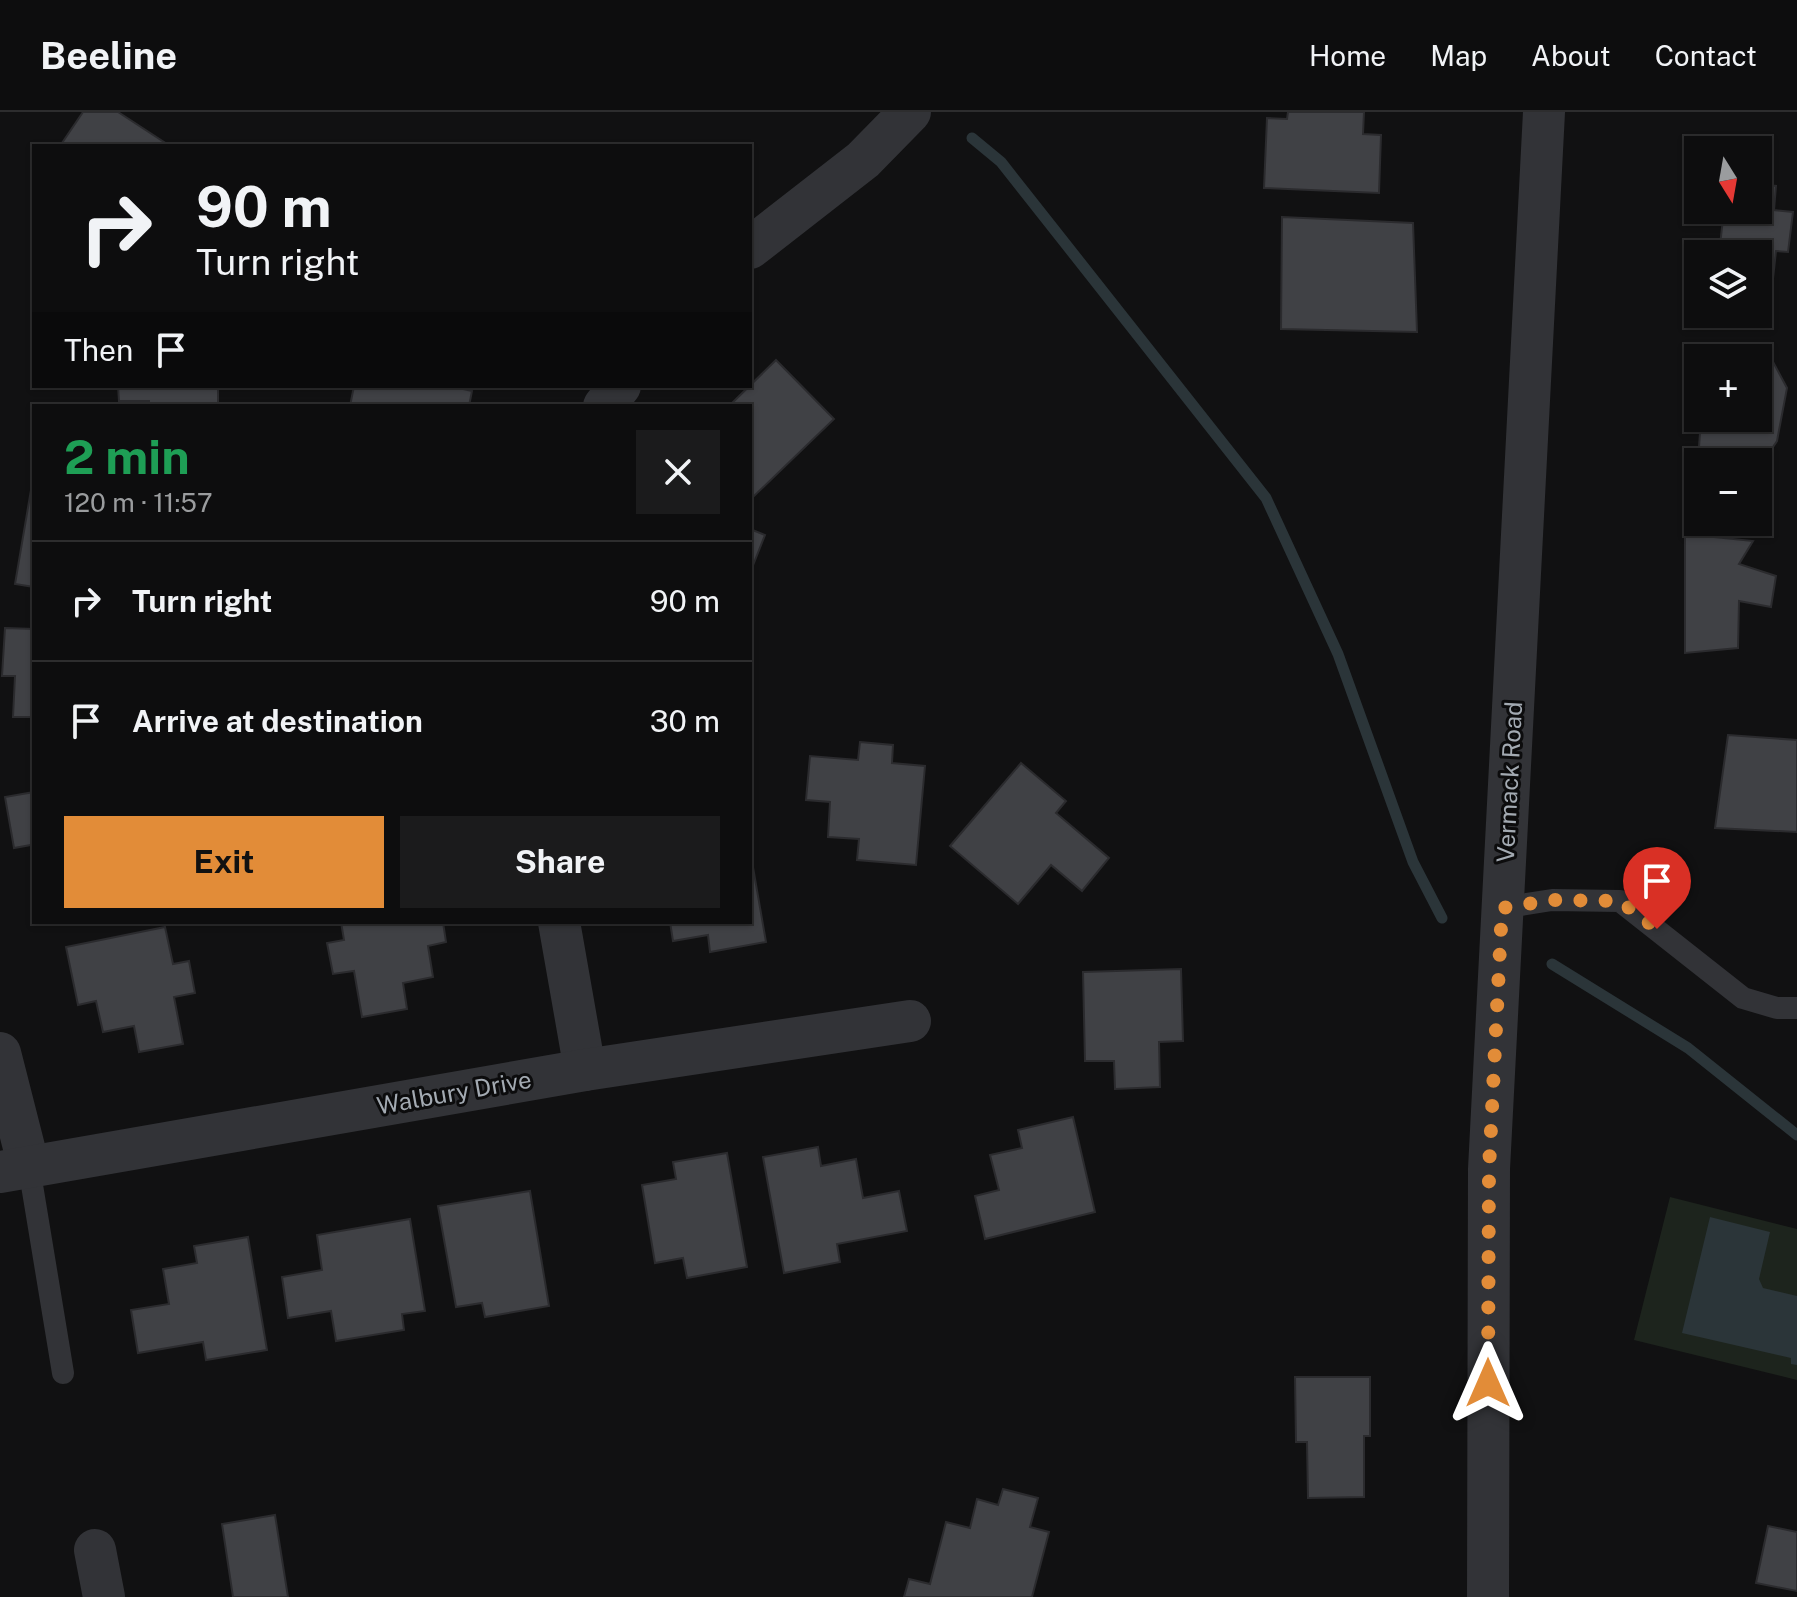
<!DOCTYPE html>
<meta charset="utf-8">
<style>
:root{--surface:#0d0d0e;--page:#1b1b1c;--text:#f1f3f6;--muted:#9a9c9e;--line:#2d2d2e;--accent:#e28c38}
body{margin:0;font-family:"Public Sans",sans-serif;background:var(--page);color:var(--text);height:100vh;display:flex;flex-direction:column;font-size:30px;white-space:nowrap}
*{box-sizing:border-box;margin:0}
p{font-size:26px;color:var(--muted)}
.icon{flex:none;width:44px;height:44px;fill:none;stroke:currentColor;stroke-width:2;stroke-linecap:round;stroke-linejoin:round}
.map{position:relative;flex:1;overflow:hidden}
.drawer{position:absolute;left:32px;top:292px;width:720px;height:520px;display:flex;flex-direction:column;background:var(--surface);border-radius:0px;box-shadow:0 2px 6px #0004,0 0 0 2px var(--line)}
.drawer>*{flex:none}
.guide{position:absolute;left:32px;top:32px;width:720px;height:244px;border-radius:0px;box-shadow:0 2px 6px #0004,0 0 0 2px var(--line);background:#0d0d0e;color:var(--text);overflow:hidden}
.needle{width:52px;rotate:169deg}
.buttons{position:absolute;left:1684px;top:24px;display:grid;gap:16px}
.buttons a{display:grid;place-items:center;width:88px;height:88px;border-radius:0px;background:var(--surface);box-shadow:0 2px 6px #0004,0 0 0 2px var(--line);font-size:40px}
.pin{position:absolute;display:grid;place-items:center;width:68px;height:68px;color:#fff;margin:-82px -34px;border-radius:50% 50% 50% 0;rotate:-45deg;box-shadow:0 0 8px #0007}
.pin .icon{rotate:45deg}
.me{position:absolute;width:88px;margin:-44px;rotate:0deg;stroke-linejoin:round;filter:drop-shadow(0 0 6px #0008)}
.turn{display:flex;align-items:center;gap:28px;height:168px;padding:0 32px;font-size:36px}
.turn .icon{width:104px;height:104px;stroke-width:2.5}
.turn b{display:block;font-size:56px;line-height:68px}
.then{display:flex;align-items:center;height:76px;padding:0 32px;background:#0003;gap:16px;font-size:30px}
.round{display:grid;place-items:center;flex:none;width:84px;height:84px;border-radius:0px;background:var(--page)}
.headline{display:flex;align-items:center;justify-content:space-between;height:136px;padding:0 32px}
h1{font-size:48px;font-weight:700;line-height:60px;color:#1e9e55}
.cta{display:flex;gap:16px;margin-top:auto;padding:16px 32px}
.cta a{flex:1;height:92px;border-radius:0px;background:var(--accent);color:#111;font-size:32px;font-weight:700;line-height:92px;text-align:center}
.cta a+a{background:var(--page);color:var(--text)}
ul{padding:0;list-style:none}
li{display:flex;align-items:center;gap:24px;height:120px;padding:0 32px;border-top:2px solid var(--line)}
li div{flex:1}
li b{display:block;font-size:30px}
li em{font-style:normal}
header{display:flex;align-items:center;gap:48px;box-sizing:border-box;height:112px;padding:0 40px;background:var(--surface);border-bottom:2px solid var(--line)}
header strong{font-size:38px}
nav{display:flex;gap:44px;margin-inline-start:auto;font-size:28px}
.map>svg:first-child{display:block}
</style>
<header>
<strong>Beeline</strong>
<nav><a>Home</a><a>Map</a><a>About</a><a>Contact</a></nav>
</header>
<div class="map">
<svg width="1797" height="1485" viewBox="0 0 1797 1485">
<rect width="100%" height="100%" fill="#111112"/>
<path fill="#1d241d" d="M1670 1085 1797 1117V1268L1634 1228Z"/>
<path fill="#2b3539" d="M1710 1105 1770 1120 1759 1167 1763 1176 1797 1184V1253L1791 1252V1246L1682 1221Z"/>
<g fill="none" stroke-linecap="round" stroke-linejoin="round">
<g stroke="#2b3539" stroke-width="11">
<path d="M972 26 1001 50 1266 386 1338 542 1413 750 1442 806"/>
<path d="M1552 852 1688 936 1797 1023"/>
</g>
</g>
<g fill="#404145" stroke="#2b2b2e" stroke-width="2">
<path d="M83 0H118L170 34H60Z"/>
<path d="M1288 0H1364L1363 22 1381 23 1379 81 1264 76 1267 6 1287 7Z"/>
<path d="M1758 72 1776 74 1774 98 1793 100 1788 140 1776 139 1771 185 1758 184V142H1719L1724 98H1758Z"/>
<path d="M1282 105 1413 111 1417 220 1281 217Z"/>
<path d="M1764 233 1787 276 1777 329 1758 357V350H1698L1701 306H1758V246H1706V235Z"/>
<path d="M776 248 834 307 751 387 750 294H729Z"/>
<path d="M118 274H218V292L149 294V289H119Z"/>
<path d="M354 274H450L472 279 469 294H350Z"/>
<path d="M32 372H34V475L15 472Z"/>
<path d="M750 417 765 423 750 461Z"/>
<path d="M1685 422 1753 429 1739 452 1776 464 1771 495 1739 489 1738 536 1685 541Z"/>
<path d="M5 516 34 517V605H13L15 564H2Z"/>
<path d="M1728 623 1797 628V720L1715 716Z"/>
<path d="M860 630 893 633 892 651 925 654 916 753 857 748 859 727 828 725 830 690 806 688 810 644 858 648Z"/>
<path d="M1021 651 1066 689 1056 701 1109 746 1082 779 1051 753 1018 792 950 734Z"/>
<path d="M34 680V752L31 733 14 736 5 685Z"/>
<path d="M750 738 766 830 710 840 708 823 673 829 670 810H750Z"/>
<path d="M341 810H443L446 830 428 834 433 865 403 871 407 897 362 905 354 859 333 862 327 831 344 828Z"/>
<path d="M165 815 173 852 189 849 195 881 174 885 183 932 139 940 134 914 103 920 96 889 78 893 66 835Z"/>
<path d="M1181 857 1183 929 1159 930 1160 975 1115 977 1114 949H1085L1083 860Z"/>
<path d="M1073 1005 1095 1100 985 1127 975 1084 999 1078 990 1043 1022 1036 1018 1018Z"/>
<path d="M818 1035 821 1054 856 1047 863 1086 899 1079 907 1119 837 1132 840 1150 784 1161 763 1045Z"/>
<path d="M727 1041 747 1155 687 1166 683 1146 655 1151 642 1073 676 1067 673 1050Z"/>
<path d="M530 1079 549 1194 485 1205 482 1191 456 1195 438 1094Z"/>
<path d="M410 1107 425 1199 402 1202 404 1218 336 1229 331 1199 288 1206 282 1165 322 1158 317 1123Z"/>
<path d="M248 1125 267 1238 206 1248 203 1230 138 1241 131 1198 169 1192 163 1157 197 1151 194 1134Z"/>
<path d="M1295 1265H1370V1324H1364V1385L1308 1386 1307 1330H1296Z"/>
<path d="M1003 1377 1038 1386 1030 1415 1049 1420 1032 1485H904L909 1467 930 1472 946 1410 970 1416 977 1387 998 1393Z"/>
<path d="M275 1403 288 1485H233L222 1412Z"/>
<path d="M1768 1414 1797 1420V1479L1756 1471Z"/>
</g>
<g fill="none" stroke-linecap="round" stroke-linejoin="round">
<g stroke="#323337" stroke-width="22">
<path d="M1502 796 1552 788 1620 789 1743 886 1777 896H1797"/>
<path d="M29 1055 63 1261"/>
</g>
<g stroke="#323337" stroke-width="42">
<path d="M750 136 863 48 910 0"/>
<path d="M604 294 620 274"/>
<path d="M559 810 585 958"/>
<path d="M0 941 29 1055"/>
<path d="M0 1060 585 958 910 909"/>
<path d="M95 1438 104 1485"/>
<path d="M1488 1485 1489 1057 1544 0"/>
</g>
</g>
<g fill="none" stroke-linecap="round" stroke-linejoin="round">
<path stroke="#e28c38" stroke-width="14" stroke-dasharray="0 25.2" d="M1488 1271 1489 1057 1502 796 1552 788 1620 789 1657 817"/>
</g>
<g text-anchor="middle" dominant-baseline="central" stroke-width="6" stroke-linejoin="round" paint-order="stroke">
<g font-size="24" fill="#a3aab2" stroke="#0c0c0d">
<text transform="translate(1509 670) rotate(-87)">Vermack Road</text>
<text transform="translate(454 980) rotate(-10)">Walbury Drive</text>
</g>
</g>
</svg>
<div class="buttons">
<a><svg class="needle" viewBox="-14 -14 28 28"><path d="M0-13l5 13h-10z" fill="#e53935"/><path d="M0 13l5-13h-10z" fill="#9a9c9e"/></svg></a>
<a><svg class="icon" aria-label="layers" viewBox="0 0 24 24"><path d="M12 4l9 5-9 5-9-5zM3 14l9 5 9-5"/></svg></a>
<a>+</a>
<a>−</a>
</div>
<div class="pin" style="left:1657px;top:817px;background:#d93025"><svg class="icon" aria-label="arrive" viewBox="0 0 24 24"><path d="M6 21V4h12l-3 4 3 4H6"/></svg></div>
<svg class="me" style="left:1488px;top:1271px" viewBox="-20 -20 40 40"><path d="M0-17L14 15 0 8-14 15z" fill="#e28c38" stroke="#fff" stroke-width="4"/></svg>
<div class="guide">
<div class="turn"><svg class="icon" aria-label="right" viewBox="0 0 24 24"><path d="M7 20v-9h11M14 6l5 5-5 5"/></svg><div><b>90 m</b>Turn right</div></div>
<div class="then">Then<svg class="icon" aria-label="arrive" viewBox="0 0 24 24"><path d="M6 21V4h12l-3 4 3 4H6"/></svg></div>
</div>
<section class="drawer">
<div class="headline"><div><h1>2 min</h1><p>120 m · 11:57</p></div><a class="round"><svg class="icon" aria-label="close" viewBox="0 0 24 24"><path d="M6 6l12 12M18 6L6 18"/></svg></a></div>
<ul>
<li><svg class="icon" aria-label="right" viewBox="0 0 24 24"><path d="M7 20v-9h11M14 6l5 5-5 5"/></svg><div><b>Turn right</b></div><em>90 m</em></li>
<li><svg class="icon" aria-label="arrive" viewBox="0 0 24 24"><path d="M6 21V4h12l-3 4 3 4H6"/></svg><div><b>Arrive at destination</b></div><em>30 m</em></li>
</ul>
<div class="cta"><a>Exit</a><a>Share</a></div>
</section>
</div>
